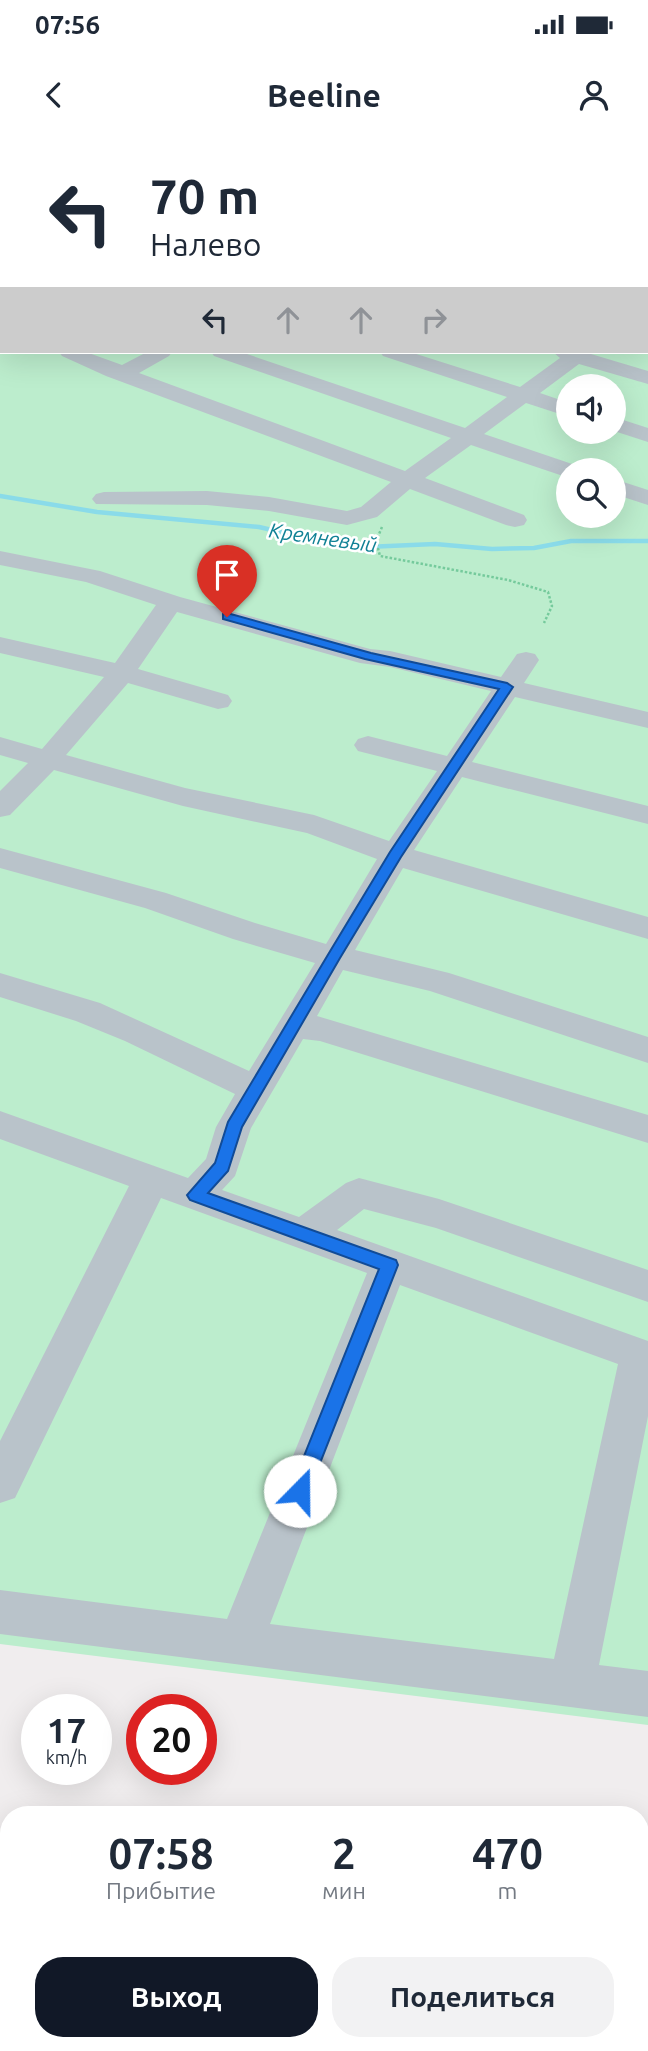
<!DOCTYPE html>
<html lang="ru">
<meta charset="utf-8">
<style>
:root{--surface:#fff;--page:#f2f2f3;--text:#1f2937;--muted:#747a83;--accent:#111827}
body{margin:0;font-family:Ubuntu,sans-serif;background:var(--page);color:var(--text);height:100vh;display:flex;flex-direction:column;font-size:26px;white-space:nowrap}
*{box-sizing:border-box;margin:0}
p{font-size:23px;color:var(--muted)}
.icon{flex:none;width:38px;height:38px;fill:none;stroke:currentColor;stroke-width:2;stroke-linecap:round;stroke-linejoin:round}
.map{position:relative;flex:1;overflow:hidden}
.panel{position:absolute;left:0px;top:1666px;width:649px;height:245px;display:flex;flex-direction:column;background:var(--surface);border-radius:28px 28px 0 0;box-shadow:0 7px 28px #0002}
.panel>*{flex:none}
.hud{position:absolute;left:0px;top:0px;width:649px;height:214px;box-shadow:0 7px 28px #0002;background:#fff;color:var(--text);overflow:hidden}
.fabs{position:absolute;left:556px;top:234px;display:grid;gap:14px}
.fabs a{display:grid;place-items:center;width:70px;height:70px;border-radius:50%;background:var(--surface);box-shadow:0 7px 28px #0002;font-size:35px}
.speed{position:absolute;left:21px;top:1554px;display:flex;gap:14px;font-size:35px;font-weight:700;text-align:center}
.speed>*{display:grid;place-content:center;width:91px;height:91px;border-radius:50%;background:var(--surface);box-shadow:0 7px 28px #0002;line-height:1}
.speed small{font-size:18px;font-weight:400}
.speed .limit{border:10px solid #d22;background:#fff;color:#111}
.pin{position:absolute;display:grid;place-items:center;width:60px;height:60px;color:#fff;margin:-72px -30px;border-radius:50% 50% 50% 0;rotate:-45deg;box-shadow:0 0 7px #0007}
.pin .icon{rotate:45deg}
.me{position:absolute;width:77px;margin:-38px;rotate:22deg;stroke-linejoin:round;filter:drop-shadow(0 0 5px #0008)}
.turn{display:flex;align-items:center;gap:24px;height:147px;padding:0 35px;font-size:32px}
.turn .icon{width:91px;height:91px;stroke-width:2.5}
.turn b{display:block;font-size:49px;line-height:60px}
.lanes{display:flex;align-items:center;height:66px;padding:0 35px;background:#0003;justify-content:center;gap:35px;direction:ltr}
.lanes .off{opacity:.35}
.eta{display:flex;justify-content:space-evenly;align-items:center;height:119px;text-align:center}
.eta b{font-size:42px;font-weight:700;line-height:49px}
.cta{display:flex;gap:14px;margin-top:auto;padding:14px 35px}
.cta a{flex:1;height:80px;border-radius:28px;background:var(--accent);color:#fff;font-size:28px;font-weight:700;line-height:80px;text-align:center}
.cta a+a{background:var(--page);color:var(--text)}
.status{display:flex;justify-content:space-between;align-items:center;height:49px;padding:0 35px;background:var(--surface);direction:ltr}
.status svg{height:19px;fill:currentColor}
header{display:flex;justify-content:space-between;align-items:center;height:91px;padding:0 35px;background:var(--surface);font-size:32px;font-weight:700}
.map>svg:first-child{display:block}
</style>
<div class="status"><b>07:56</b><svg viewBox="0 0 49 12"><path d="M0 12V9h3v3zM5 12V6h3v6zM10 12V3h3v9zM15 12V0h3v12zM26 1h20v11H26zM47 4h2v5h-2z"/></svg></div>
<header><svg class="icon" aria-label="back" viewBox="0 0 24 24"><path d="M15 5l-7 7 7 7"/></svg>Beeline<svg class="icon" aria-label="person" viewBox="0 0 24 24"><circle cx="12" cy="8" r="4"/><path d="M4 21q1-7 8-7t8 7"/></svg></header>
<div class="map">
<svg width="648" height="1911" viewBox="0 0 648 1911">
<rect width="100%" height="100%" fill="#f0edee"/>
<path fill="#bcedcd" fill-rule="evenodd" d="M0 0H648V1585L0 1504ZM2 2H648V212H2ZM569 247H614V292H569ZM569 331H614V376H569Z"/>
<g fill="none" stroke-linecap="round" stroke-linejoin="round">
<path stroke="#8adbe9" stroke-width="4.5" d="M0 356 97 372 259 387 324 402 366 407 435 404 492 409 534 408 571 401H648"/>
<g stroke="#75ca9c" stroke-width="2.5" stroke-dasharray="2.5 2" stroke-linecap="butt">
<path d="M624 0 637 2"/>
<path d="M382 387 376 401 380 416 508 440 548 452 552 466 544 483"/>
</g>
<g fill="#b9c3ca" fill-rule="evenodd">
<path d="M23 0H44L45 2H24Z"/>
<path d="M161 0H183L184 2H162Z"/>
<path d="M250 0H268L249 2Z"/>
<path d="M303 0H324L325 2H304Z"/>
<path d="M439 0H461L462 2H440Z"/>
<rect x="0" y="32" width="2" height="11"/>
<rect x="0" y="131" width="2" height="12"/>
<rect x="0" y="176" width="2" height="13"/>
<path d="M59 212H86L122 225 147 212H172L169 216 139 233 405 331 451 298 214 216 211 212H241L465 288 507 257 383 216 380 212H410L520 247 560 218 553 212H592L591 214 648 231V244L579 224 540 253 569 263V277L526 263 484 294 578 326 581 331H569V338L471 305 425 338 524 375 527 380 524 385 515 387 506 385 410 349 377 377 347 385 269 371 207 365 96 364 92 359 96 354 104 352 207 351 269 357 347 371 361 367 391 342 106 236 62 216Z"/>
<path d="M614 277 648 288V302L614 291Z"/>
<path d="M614 339 648 350V365L614 354Z"/>
<path d="M0 411 100 431 180 457 370 509 390 511 501 537 517 514 526 512 535 514 539 520 524 543 648 572V588L515 557 472 622 648 666V684L462 637 414 710 648 777V799L403 728 355 810 449 833 648 897V923L430 851 343 830 317 876 648 975V1003L320 901 303 899 251 988 235 1036 222 1050 299 1077 346 1043 359 1038 439 1059 648 1130V1162L436 1088 364 1069 337 1090 648 1201V1276L599 1525 648 1531V1577L0 1494V1450L227 1479 367 1133 161 1058 15 1358 0 1363V1301L129 1046 0 999V971L188 1038 206 1019 216 987 235 954 125 901 76 881 0 857V833L100 863 249 931 315 823 233 799 145 768 0 728V708L166 753 255 783 326 804 377 719 307 693 183 666 54 630 10 675 0 677V651L28 623 0 615V597L42 609 104 537 0 513V497L115 523 156 465 86 442 0 425ZM177 472 360 523 390 527 491 551 447 616 368 596 358 599 354 605 358 611 437 631 389 701 314 675 185 648 66 615 128 543 218 569 228 567 232 561 228 555 138 529ZM400 1145 618 1224 554 1519 270 1484Z"/>
<path d="M0 1797 9 1798V1850L0 1849Z"/>
<path d="M640 1882 648 1883V1911H564L561 1902H640Z"/>
</g>
</g>
<path fill="#1a73e8" stroke="#114b97" stroke-width="2" d="M227 473 371 513 507 543 513 547 401 717 340 818 242 987 228 1031 208 1053 396 1120 398 1125 309 1351 306 1358 300 1360 293 1358 290 1351 379 1129 190 1060 187 1055 215 1023 228 982 329 813 390 712 499 549 365 519 223 479V474Z"/>
<g text-anchor="middle" dominant-baseline="central" stroke-width="5" stroke-linejoin="round" paint-order="stroke">
<g font-size="21" font-style="italic" fill="#108195" stroke="#fff">
<text transform="translate(323 397) rotate(8)">Кремневый</text>
</g>
</g>
</svg>
<div class="fabs">
<a><svg class="icon" aria-label="sound" viewBox="0 0 24 24"><path d="M4 9h4l5-4v14l-5-4H4zM17 9q2 3 0 6"/></svg></a>
<a><svg class="icon" aria-label="search" viewBox="0 0 24 24"><circle cx="10" cy="10" r="6"/><path d="M15 15l6 6"/></svg></a>
</div>
<div class="speed"><div>17<small>km/h</small></div><div class="limit">20</div></div>
<div class="pin" style="left:227px;top:477px;background:#d93025"><svg class="icon" aria-label="arrive" viewBox="0 0 24 24"><path d="M6 21V4h12l-3 4 3 4H6"/></svg></div>
<svg class="me" style="left:300px;top:1351px" viewBox="-20 -20 40 40"><circle r="19" fill="#fff"/><path d="M0-13L10 11 0 6-10 11z" fill="#1a73e8"/></svg>
<div class="hud">
<div class="turn"><svg class="icon" aria-label="left" viewBox="0 0 24 24"><path d="M17 20v-9H6M10 6l-5 5 5 5"/></svg><div><b>70 m</b>Налево</div></div>
<div class="lanes"><svg class="icon" aria-label="left" viewBox="0 0 24 24"><path d="M17 20v-9H6M10 6l-5 5 5 5"/></svg><svg class="icon off" aria-label="ahead" viewBox="0 0 24 24"><path d="M12 20V5M6 11l6-6 6 6"/></svg><svg class="icon off" aria-label="ahead" viewBox="0 0 24 24"><path d="M12 20V5M6 11l6-6 6 6"/></svg><svg class="icon off" aria-label="right" viewBox="0 0 24 24"><path d="M7 20v-9h11M14 6l5 5-5 5"/></svg></div>
</div>
<section class="panel">
<div class="eta">
<div><b>07:58</b><p>Прибытие</p></div>
<div><b>2</b><p>мин</p></div>
<div><b>470</b><p>m</p></div>
</div>
<div class="cta"><a>Выход</a><a>Поделиться</a></div>
</section>
</div>
